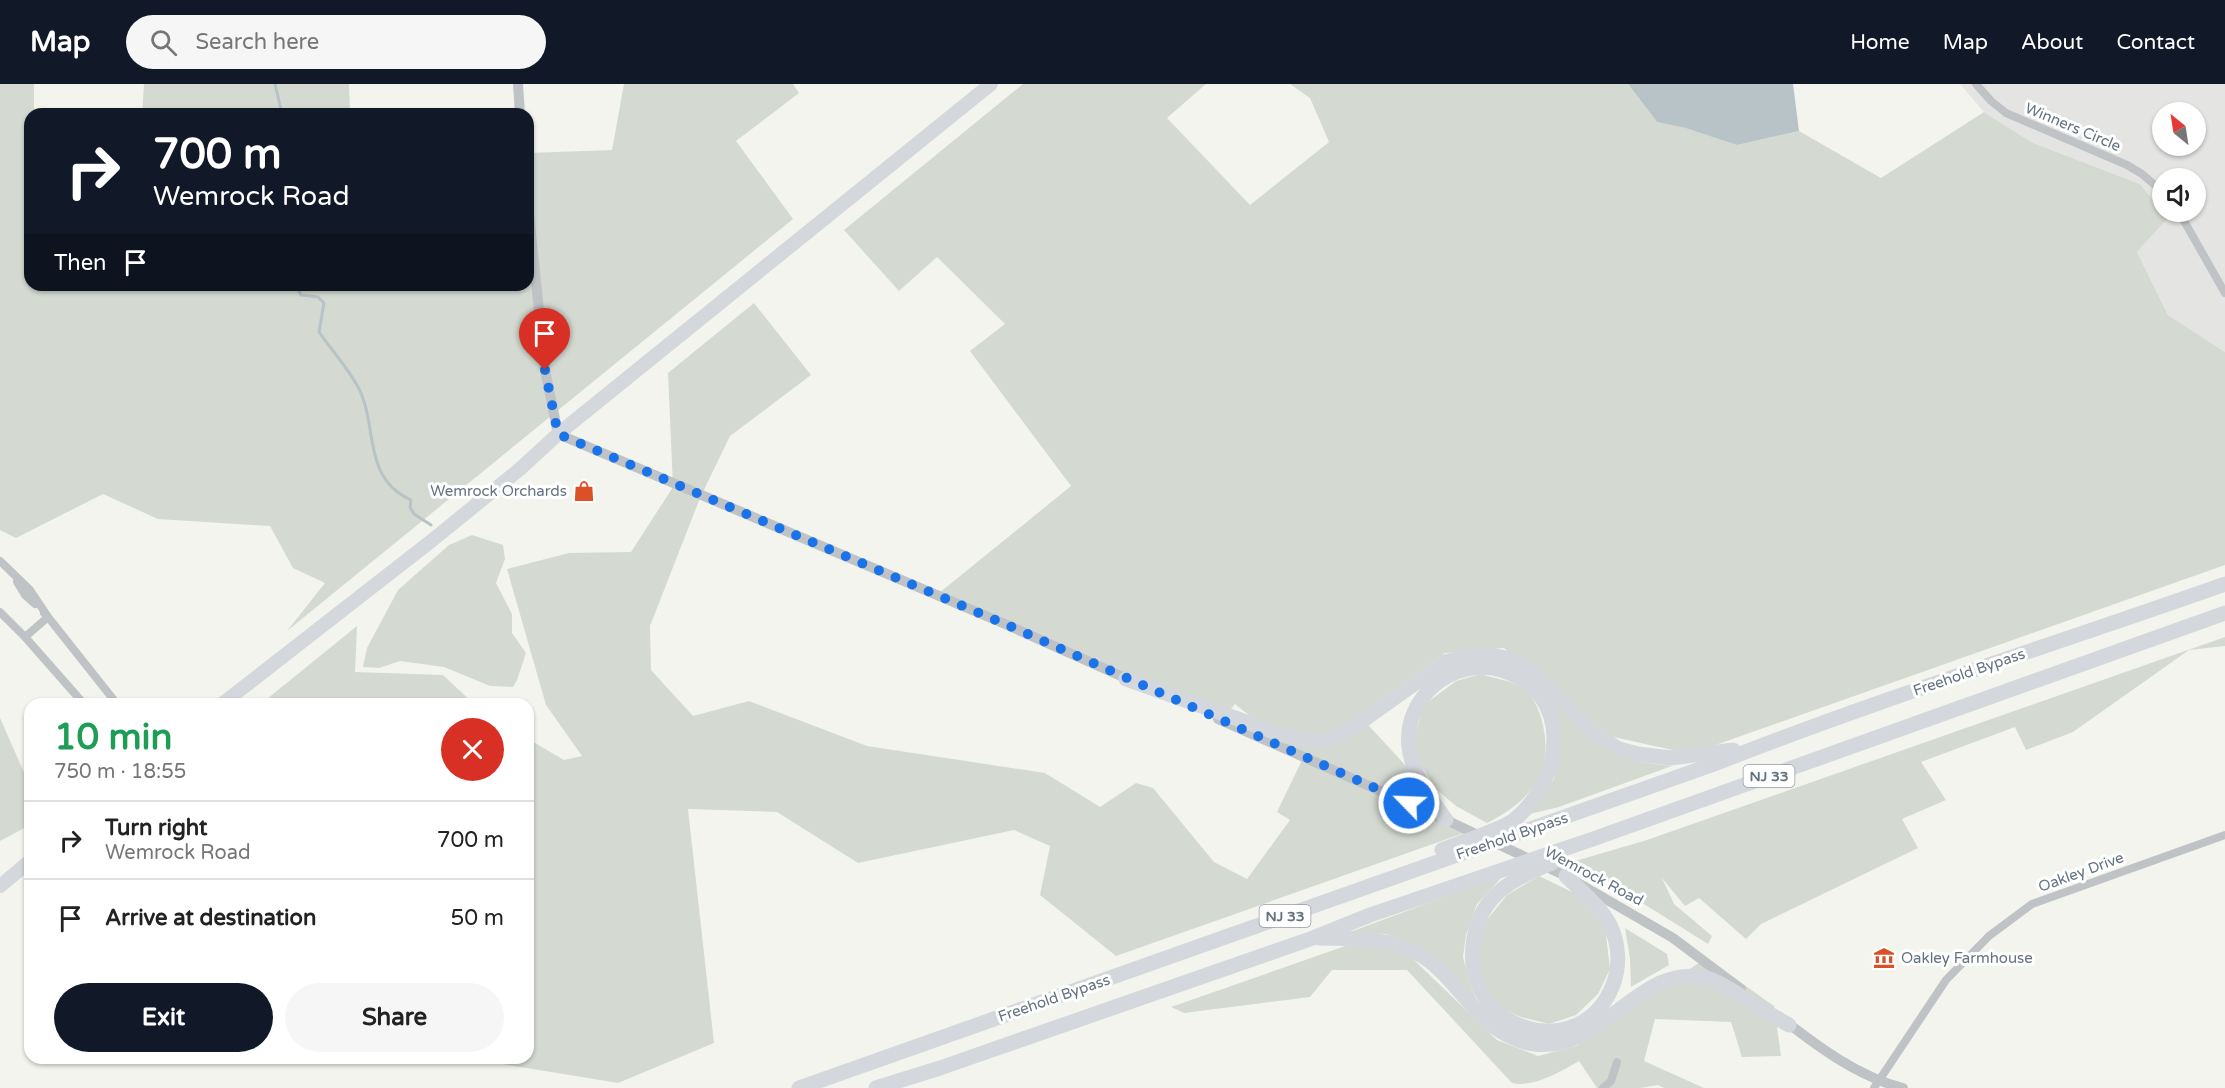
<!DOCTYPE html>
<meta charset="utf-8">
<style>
:root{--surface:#fff;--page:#f6f6f6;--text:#222;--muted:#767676;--line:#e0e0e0;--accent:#111827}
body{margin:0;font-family:"Varela Round",sans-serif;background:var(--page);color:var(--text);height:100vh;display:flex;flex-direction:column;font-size:22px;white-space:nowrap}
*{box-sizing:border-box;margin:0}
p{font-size:20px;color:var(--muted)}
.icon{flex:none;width:33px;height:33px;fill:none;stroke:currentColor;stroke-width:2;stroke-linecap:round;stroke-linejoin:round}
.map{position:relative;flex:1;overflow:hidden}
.drawer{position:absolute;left:24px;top:614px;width:510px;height:366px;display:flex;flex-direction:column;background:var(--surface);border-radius:18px;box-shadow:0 2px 4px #0004}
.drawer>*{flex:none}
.banner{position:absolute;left:24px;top:24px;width:510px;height:183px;border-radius:18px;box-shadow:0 2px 4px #0004;background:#111827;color:#fff;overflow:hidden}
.needle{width:39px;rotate:330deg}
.buttons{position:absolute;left:2152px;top:18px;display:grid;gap:12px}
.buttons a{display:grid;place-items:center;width:54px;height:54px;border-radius:50%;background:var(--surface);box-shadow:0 2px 4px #0004;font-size:30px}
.pin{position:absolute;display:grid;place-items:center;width:51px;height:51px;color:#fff;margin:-62px -26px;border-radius:50% 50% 50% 0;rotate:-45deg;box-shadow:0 0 6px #0007}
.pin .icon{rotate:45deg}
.me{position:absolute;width:66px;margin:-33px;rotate:294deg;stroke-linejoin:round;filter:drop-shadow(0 0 4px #0008)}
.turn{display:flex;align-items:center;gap:21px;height:126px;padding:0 30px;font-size:27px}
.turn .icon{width:78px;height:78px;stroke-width:2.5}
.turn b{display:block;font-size:42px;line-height:51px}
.then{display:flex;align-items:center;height:57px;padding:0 30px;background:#0003;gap:12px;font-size:22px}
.round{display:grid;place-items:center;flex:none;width:63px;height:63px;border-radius:32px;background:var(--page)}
.summary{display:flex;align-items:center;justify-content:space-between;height:102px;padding:0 30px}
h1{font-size:36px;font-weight:800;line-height:45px;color:#1e9e55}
.button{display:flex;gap:12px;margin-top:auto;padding:12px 30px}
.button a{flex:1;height:69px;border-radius:36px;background:var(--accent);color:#fff;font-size:24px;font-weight:800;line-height:69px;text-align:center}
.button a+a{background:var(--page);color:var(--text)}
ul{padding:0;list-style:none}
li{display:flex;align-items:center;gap:18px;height:78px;padding:0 30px;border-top:2px solid var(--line)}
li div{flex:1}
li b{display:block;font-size:22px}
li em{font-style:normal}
header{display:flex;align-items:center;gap:36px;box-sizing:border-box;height:84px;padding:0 30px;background:var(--accent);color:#fff}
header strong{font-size:28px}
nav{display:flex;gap:33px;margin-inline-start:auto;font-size:21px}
.search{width:420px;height:54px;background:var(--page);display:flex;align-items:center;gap:15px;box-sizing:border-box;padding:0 21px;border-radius:33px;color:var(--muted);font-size:22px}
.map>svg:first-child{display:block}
</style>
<header>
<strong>Map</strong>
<div class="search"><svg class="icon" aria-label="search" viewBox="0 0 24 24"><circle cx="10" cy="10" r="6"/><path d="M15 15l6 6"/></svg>Search here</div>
<nav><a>Home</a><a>Map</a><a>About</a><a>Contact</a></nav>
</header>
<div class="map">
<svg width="2225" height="1004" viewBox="0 0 2225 1004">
<rect width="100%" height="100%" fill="#f4f4ef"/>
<path fill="#e4e5e3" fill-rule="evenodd" d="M1960 0H2225V268L2168 231 2137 168 2168 134 2163 128H2196V94H2163V127L2140 100 2031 58 1984 28ZM2163 28H2196V62H2163Z"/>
<g fill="#d4dad1">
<path d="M0 0H34V30H30V201H528V92H530L528 69 612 66 624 0H793L799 9 736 57 793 135 287 547 325 499 293 484 270 442 158 435 103 410 16 454 0 446Z"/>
<path d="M144 0H349L350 30H142Z"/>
<path d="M1023 0H1206L1167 34 1250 121 1329 58 1310 14 1290 0H1628L1657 38 1686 43 1737 61 1799 47 1881 94 1984 28 2031 58 2140 100 2168 134 2137 168 2168 231 2225 268V481L1707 664 1677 667 1609 652 1504 564 1445 569 1359 631 1467 748 1116 872 1040 811 1050 762 1014 746 858 779 777 728 688 725 714 959 618 999 466 974H528V655L564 676 582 672 546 621 507 485 569 469 631 468 673 403 668 289 754 219 811 291 730 352 700 414 650 542 651 586 693 632 749 617 867 662 1045 689 1100 723 1136 699 1153 704 1214 778 1247 795 1290 736 1277 728 1303 674 1235 620 1222 636 933 514 1071 402 970 267 1005 240 937 173 899 207 844 146Z"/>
<path d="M472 451 503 461 505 475 496 499 512 530V549L526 569 517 596 513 603 490 602 444 583 400 577 379 584 363 583 367 564 398 506 449 461Z"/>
<path d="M357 542 355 588 443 591 473 619H262Z"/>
<path d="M2225 553V562L2189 566 2073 648 2026 666 2015 643 1921 678 1946 716 1902 735 1918 764 1761 840 1746 855 1699 814 1685 822 1662 794 1674 820 1712 852 1708 860 1575 777 1647 756Z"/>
<path d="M1481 590C1493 594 1509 596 1521 603 1532 609 1539 625 1542 637 1555 687 1531 717 1487 739L1456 722 1435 704 1419 678 1414 654 1424 621 1456 597Z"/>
<path d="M1547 610 1642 678 1672 682 1559 723 1526 731 1554 695 1561 651Z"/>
<path d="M0 634 30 702V741L0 757Z"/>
<path d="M1504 791 1477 820 1466 851 1463 873 1470 901 1478 919 1415 861 1385 850 1350 848Z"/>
<path d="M1539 792 1576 810 1605 842 1610 885 1598 910 1576 931 1549 940 1521 933 1495 921 1480 892 1478 860 1486 837 1507 811Z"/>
<path d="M1625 844 1667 870 1669 881 1631 903 1630 875Z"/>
<path d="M1374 852 1411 873 1497 956 1538 972 1576 962 1706 874 1774 922 1781 972 1742 973 1731 938 1655 935 1644 977 1704 1004H1664L1658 1001 1640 1004H1597L1579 977C1560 988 1533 1004 1512 999L1407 886H1332L1310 913 1184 929 1171 923Z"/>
</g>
<path fill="#b7c3c7" d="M1628 0H1793L1799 47 1737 61 1686 44 1657 38Z"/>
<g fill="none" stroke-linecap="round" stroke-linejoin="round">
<g stroke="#b7c3c7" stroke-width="3">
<path d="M275 0 282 30"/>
<path d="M296 201 301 211 318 213 324 219 319 248C331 265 346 282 357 301 379 340 361 394 411 416L410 423 414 430 431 441"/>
</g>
<g stroke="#bfc3c6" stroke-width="8">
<path d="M1976 0 1991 17 2006 29 2127 81 2142 90 2163 108"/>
<path d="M2179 128 2225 209"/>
<path d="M0 477 30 506 48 533 117 620"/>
<path d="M17 498 25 511 35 520"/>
<path d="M0 528 25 553 84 620"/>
<path d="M25 553 48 533 44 529"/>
<path d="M1603 1004 1611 997 1617 978"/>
<path d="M1874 1004 1946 896 1989 852 2032 820 2225 751"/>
</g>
<g stroke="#bfc3c6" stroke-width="10">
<path d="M518 0 520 30"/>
<path d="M528 119 545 286 558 350 1005 540 1132 597"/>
<path d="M1218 635 1446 736 1566 792 1673 854 1741 905"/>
<path d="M1785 937C1820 964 1859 993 1903 1004"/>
</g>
<g stroke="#d4d8dc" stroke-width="14">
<path d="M222 620 430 458 520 385 558 350 991 0"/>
<path d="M0 802 30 777"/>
</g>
<g stroke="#d4d8dc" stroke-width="15">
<path d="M1126 595 1285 652 1316 658 1344 650 1445 578 1471 571H1491L1511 575 1529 585 1595 650 1619 665 1638 670 1671 674 1733 666"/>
<path d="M1442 766C1459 759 1501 746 1514 736 1565 695 1574 608 1501 586 1453 572 1403 614 1409 663 1412 690 1431 715 1446 736"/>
<path d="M1552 779C1511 795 1477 813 1473 862 1464 948 1581 982 1613 901 1620 882 1619 861 1611 843 1601 822 1582 808 1566 792"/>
<path d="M1319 854C1352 855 1386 853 1417 869 1461 893 1478 952 1534 960 1604 969 1639 878 1706 894 1719 897 1731 906 1742 913 1758 923 1773 932 1789 941"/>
<path d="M799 1004 1717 679C1884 613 2056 560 2225 500"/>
<path d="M876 1004 940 984 1313 854 1370 831 1593 755 2225 529"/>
</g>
</g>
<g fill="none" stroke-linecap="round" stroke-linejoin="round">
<path stroke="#1a73e8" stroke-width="10" stroke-dasharray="0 18" d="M545 286 558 350 1005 540 1409 719"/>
</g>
<defs>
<symbol id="shop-bare" viewBox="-9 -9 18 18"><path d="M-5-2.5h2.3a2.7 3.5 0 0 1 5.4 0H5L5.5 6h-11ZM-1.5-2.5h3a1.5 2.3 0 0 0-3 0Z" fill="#dc5027" stroke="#fff" stroke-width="2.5" paint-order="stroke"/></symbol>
<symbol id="museum-bare" viewBox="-9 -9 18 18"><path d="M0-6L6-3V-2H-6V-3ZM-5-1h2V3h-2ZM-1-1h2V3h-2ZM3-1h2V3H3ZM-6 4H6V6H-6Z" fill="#dc5027" stroke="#fff" stroke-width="2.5" paint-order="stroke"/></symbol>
</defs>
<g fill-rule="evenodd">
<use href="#shop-bare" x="569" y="392" width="30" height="30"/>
<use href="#museum-bare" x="1869" y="859" width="30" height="30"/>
</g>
<g text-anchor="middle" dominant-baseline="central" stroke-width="6" stroke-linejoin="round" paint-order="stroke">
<g fill="#fff" stroke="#929da6" stroke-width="1.5">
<rect x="1743.5" y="681" width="51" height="22" rx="4.5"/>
<rect x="1259.5" y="821" width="51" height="22" rx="4.5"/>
</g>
<g font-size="14" font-weight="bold" fill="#637380">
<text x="1769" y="692">NJ 33</text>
<text x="1285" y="832">NJ 33</text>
</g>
<g font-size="15" fill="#637380" stroke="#fff">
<text transform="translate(2073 43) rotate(23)">Winners Circle</text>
<text transform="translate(1969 588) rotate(-19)">Freehold Bypass</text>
<text transform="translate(1512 752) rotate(-19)">Freehold Bypass</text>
<text transform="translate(2081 788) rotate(-20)">Oakley Drive</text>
<text transform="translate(1594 792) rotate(28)">Wemrock Road</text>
<text transform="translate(1054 914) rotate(-19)">Freehold Bypass</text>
</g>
<g font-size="15" fill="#637380" stroke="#fff" text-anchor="end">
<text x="567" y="407">Wemrock Orchards</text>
<text x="1901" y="874" text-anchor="start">Oakley Farmhouse</text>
</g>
</g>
</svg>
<div class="buttons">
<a><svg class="needle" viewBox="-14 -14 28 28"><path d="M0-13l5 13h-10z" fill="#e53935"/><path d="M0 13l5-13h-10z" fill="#767676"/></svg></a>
<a><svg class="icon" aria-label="sound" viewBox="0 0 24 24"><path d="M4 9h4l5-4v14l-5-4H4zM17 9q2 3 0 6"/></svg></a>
</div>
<div class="pin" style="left:545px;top:286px;background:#d93025"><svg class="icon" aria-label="arrive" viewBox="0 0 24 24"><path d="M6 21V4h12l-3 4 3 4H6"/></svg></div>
<svg class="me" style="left:1409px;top:719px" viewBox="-20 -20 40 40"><circle r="17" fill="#1a73e8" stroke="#fff" stroke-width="3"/><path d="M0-11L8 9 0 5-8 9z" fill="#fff"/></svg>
<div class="banner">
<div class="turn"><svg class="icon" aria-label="right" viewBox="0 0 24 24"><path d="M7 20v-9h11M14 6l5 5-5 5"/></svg><div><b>700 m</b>Wemrock Road</div></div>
<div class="then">Then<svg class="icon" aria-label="arrive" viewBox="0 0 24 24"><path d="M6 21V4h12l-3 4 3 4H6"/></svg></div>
</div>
<section class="drawer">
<div class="summary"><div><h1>10 min</h1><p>750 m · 18:55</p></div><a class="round" style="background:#d93025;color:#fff"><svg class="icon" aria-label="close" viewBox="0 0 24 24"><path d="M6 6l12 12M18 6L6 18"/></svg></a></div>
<ul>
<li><svg class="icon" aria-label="right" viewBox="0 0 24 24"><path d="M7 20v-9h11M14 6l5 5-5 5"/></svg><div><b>Turn right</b><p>Wemrock Road</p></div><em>700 m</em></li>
<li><svg class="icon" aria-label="arrive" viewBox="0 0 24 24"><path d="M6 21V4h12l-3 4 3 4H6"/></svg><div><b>Arrive at destination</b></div><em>50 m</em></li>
</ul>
<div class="button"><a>Exit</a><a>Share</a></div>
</section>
</div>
